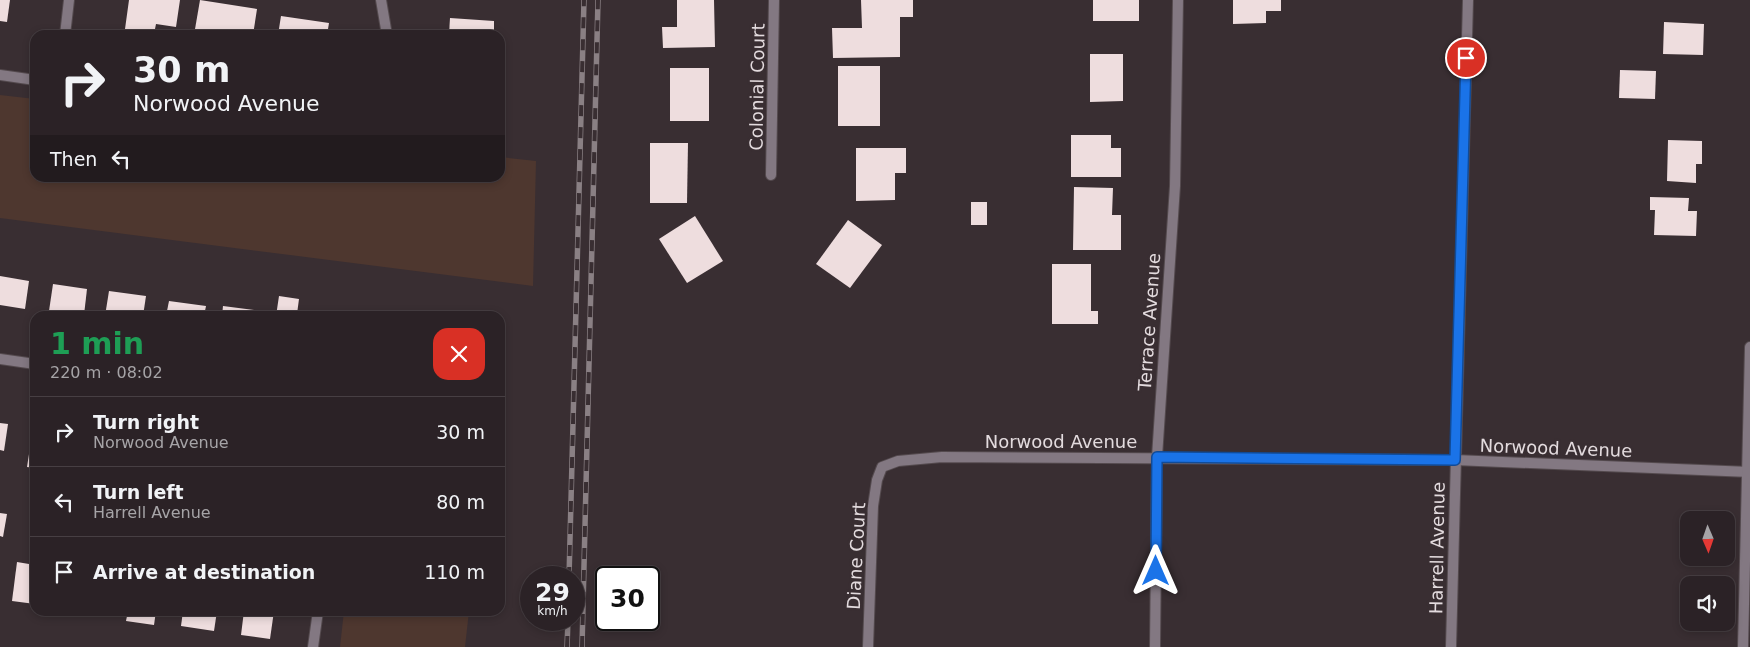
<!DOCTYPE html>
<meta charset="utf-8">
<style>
:root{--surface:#2b2226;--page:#332a2e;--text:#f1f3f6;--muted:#a6a4a7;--line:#473f43}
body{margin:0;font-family:"DejaVu Sans",sans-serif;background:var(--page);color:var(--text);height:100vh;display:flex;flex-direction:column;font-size:19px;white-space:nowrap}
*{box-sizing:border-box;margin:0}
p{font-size:16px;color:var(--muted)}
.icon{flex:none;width:28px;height:28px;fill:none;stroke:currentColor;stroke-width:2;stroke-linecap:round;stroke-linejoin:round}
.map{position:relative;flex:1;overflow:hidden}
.drawer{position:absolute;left:30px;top:311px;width:475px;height:305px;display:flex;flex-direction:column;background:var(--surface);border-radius:15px;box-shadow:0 2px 8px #0003,0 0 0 1px var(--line)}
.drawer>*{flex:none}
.top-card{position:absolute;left:30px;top:30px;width:475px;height:152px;border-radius:15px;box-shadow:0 2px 8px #0003,0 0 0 1px var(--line);background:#2b2226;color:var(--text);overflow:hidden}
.needle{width:32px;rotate:178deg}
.controls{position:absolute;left:1680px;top:511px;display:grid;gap:10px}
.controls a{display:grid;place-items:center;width:55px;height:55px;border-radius:10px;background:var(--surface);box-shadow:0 2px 8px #0003,0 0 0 1px var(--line);font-size:25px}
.speed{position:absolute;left:520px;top:566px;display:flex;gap:10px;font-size:25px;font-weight:700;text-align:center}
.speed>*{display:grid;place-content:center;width:65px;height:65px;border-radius:50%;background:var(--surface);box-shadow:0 2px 8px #0003,0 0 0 1px var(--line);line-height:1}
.speed small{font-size:12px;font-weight:400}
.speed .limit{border:2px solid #111;border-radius:8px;background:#fff;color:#111}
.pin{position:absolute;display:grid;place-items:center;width:42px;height:42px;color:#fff;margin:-21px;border:2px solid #fff;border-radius:50%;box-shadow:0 1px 5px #0007}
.me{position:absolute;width:55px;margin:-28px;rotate:0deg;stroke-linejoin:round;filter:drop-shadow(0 0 4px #0008)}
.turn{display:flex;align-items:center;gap:18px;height:105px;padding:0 20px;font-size:22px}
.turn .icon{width:65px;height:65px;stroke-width:2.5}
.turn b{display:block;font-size:35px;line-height:42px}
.then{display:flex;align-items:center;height:48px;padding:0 20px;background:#0003;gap:10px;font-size:19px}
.round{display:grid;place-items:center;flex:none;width:52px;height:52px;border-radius:15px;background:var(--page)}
.head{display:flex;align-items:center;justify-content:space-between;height:85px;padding:0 20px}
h1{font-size:30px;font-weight:700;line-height:38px;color:#1e9e55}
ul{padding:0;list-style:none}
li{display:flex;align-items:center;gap:15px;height:70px;padding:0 20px;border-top:1px solid var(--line)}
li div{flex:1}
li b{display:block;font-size:19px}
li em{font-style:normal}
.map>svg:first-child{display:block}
</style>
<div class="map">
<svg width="1750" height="647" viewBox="0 0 1750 647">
<rect width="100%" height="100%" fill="#392e32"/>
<g fill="#4e372f">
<path d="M0 95 35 99V178H500V157L536 161 533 286 0 218Z"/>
<path d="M344 611H469L465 647H340Z"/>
</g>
<g fill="#eeddde">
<path d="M0 0H10L7 22 0 21Z"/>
<path d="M129 0H180L176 27 156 24 154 34 125 29Z"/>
<path d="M200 0 257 9 253 35H194Z"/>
<path d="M677 0H714L715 47 663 48 662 27H677Z"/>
<path d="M861 0H913V17H900V57L833 58 832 28H862Z"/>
<rect x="1093" y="0" width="46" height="21"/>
<path d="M1233 0H1281V11H1266V23L1233 24Z"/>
<path d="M281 16 329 23 327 35H278Z"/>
<path d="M450 18 494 21V35H449Z"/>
<path d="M1664 22 1704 24 1703 55 1663 54Z"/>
<path d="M1090 54H1123V101L1090 102Z"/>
<rect x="838" y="66" width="42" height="60"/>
<rect x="670" y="68" width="39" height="53"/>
<path d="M1620 70 1656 71 1655 99 1619 98Z"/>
<path d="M1071 135H1111V148H1121V177H1071Z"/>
<path d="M1668 140 1702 141V164H1696V183L1667 181Z"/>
<path d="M650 143H688L687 203H650Z"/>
<path d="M856 148H906V173H895V200L856 201Z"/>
<path d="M1074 187 1113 188 1112 215H1121V250H1073Z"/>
<path d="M1650 197 1689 198 1688 211H1697L1696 236 1654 235 1655 210H1650Z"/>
<rect x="971" y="202" width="16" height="23"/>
<path d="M695 216 723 261 687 283 659 239Z"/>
<path d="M848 220 882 245 850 288 816 264Z"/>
<path d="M1052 264H1091V311H1098V324H1052Z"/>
<path d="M0 276 29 281 25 309 0 305Z"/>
<path d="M53 284 87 289 84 315 49 311Z"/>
<path d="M109 291 146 296 143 316H105Z"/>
<path d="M279 296 299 299 297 314 305 316H276Z"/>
<path d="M169 301 206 306 204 316H166Z"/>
<path d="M223 306 261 311 260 316H222Z"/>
<path d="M0 423 8 424 4 451 0 450Z"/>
<path d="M33 428H35V468L27 467Z"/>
<path d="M0 513 7 514 3 537 0 536Z"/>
<path d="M17 562 35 565V604L12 601Z"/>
<path d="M128 611H156L154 625 126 621Z"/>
<path d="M183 611H217L214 631 181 626Z"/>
<path d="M244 611H274L270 639 241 635Z"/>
</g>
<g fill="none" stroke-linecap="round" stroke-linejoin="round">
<defs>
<g id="street">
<path d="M381 0 387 35"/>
<path d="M65 35 69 0"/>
<path d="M0 75 35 80"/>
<path d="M771 175 774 0"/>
<path d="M0 359 35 364"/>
<path d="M313 647 318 611"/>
<path d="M868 647 873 506 877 480 882 467 898 461 942 457 1455 460 1750 472"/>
<path d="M1155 647 1157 457 1175 186 1178 0"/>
<path d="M1451 647 1468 0"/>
<path d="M1743 647 1750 347"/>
</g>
</defs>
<use href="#street" stroke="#544a4e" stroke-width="12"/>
<use href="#street" stroke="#837882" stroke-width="10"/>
<defs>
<g id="rail">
<path d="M569 578 584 0"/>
<path d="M567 647 568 620"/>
<path d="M582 647 598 0"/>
</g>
</defs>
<use href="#rail" stroke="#8a8084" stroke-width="5.5"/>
<use href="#rail" stroke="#392e32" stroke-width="4" stroke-dasharray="11" stroke-linecap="butt"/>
</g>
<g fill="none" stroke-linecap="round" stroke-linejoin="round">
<defs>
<path id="route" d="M1156 571 1157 457 1455 460 1466 58"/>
</defs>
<use href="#route" stroke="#114b97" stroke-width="12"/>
<use href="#route" stroke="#1a73e8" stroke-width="9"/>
</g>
<g text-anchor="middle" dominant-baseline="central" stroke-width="5" stroke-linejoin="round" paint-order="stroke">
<g font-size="18" fill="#e3dbde" stroke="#392e32">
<text transform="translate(757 87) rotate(-89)">Colonial Court</text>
<text transform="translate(1149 322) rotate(-86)">Terrace Avenue</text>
<text x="1061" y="441">Norwood Avenue</text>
<text transform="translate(1556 448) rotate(2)">Norwood Avenue</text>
<text transform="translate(1437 548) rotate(-89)">Harrell Avenue</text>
<text transform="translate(856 556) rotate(-87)">Diane Court</text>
</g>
</g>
</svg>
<div class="controls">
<a><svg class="needle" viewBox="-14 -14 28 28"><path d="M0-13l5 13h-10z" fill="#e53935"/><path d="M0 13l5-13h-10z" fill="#a6a4a7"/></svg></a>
<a><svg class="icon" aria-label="sound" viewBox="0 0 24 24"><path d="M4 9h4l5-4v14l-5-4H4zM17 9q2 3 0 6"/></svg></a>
</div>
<div class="speed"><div>29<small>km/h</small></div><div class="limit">30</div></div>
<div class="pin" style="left:1466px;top:58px;background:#d93025"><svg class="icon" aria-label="arrive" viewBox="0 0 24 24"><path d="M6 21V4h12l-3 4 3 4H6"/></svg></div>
<svg class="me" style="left:1156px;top:571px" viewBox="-20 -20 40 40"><path d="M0-17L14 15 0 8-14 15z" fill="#1a73e8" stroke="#fff" stroke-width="4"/></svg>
<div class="top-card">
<div class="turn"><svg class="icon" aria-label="right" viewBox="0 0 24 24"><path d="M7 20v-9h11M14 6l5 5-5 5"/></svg><div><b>30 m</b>Norwood Avenue</div></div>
<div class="then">Then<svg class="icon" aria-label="left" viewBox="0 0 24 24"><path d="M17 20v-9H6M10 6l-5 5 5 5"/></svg></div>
</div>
<section class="drawer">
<div class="head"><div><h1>1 min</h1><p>220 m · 08:02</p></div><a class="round" style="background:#d93025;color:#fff"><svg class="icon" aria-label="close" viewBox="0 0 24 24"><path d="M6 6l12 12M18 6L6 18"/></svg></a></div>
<ul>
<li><svg class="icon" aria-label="right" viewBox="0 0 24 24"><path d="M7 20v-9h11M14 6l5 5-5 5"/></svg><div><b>Turn right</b><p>Norwood Avenue</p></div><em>30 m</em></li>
<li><svg class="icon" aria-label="left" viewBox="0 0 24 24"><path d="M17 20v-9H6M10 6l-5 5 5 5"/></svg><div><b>Turn left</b><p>Harrell Avenue</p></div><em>80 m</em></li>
<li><svg class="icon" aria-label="arrive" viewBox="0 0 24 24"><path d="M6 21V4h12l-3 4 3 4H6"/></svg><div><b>Arrive at destination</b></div><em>110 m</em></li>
</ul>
</section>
</div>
